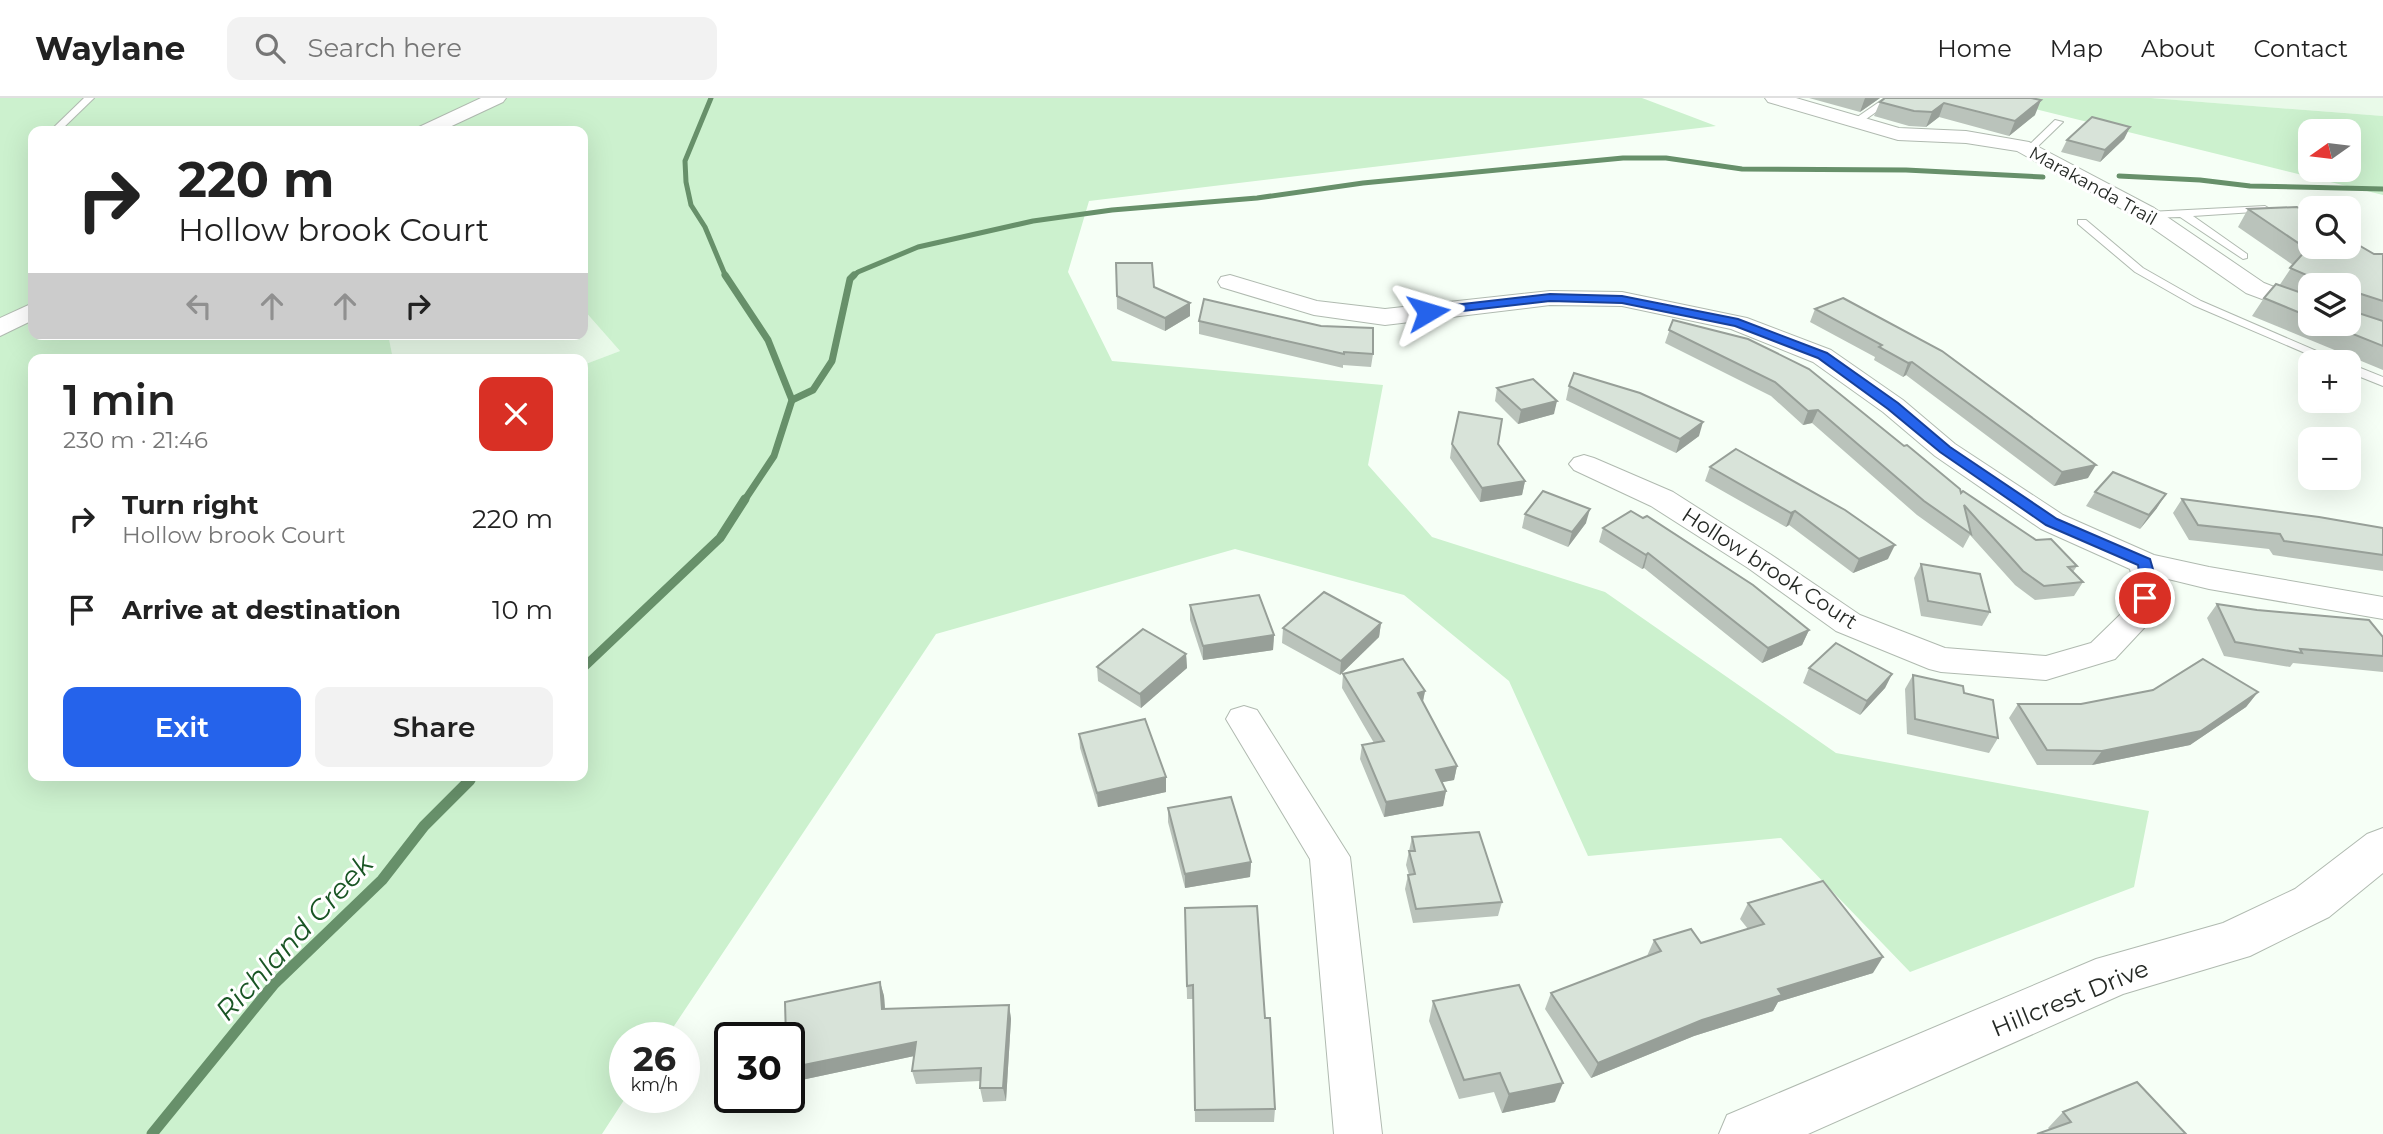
<!DOCTYPE html>
<meta charset="utf-8">
<style>
:root{--surface:#fff;--page:#f2f2f2;--text:#222;--muted:#767676;--line:#e0e0e0;--accent:#2563eb}
body{margin:0;font-family:Montserrat,sans-serif;background:var(--page);color:var(--text);height:100vh;display:flex;flex-direction:column;font-size:26px;white-space:nowrap}
*{box-sizing:border-box;margin:0}
p{font-size:23px;color:var(--muted)}
.icon{flex:none;width:38px;height:38px;fill:none;stroke:currentColor;stroke-width:2;stroke-linecap:round;stroke-linejoin:round}
.map{position:relative;flex:1;overflow:hidden}
.drawer{position:absolute;left:28px;top:256px;width:560px;height:427px;display:flex;flex-direction:column;background:var(--surface);border-radius:14px;box-shadow:0 7px 28px #0002}
.drawer>*{flex:none}
.banner{position:absolute;left:28px;top:28px;width:560px;height:214px;border-radius:14px;box-shadow:0 7px 28px #0002;background:#fff;color:var(--text);overflow:hidden}
.needle{width:46px;rotate:256deg}
.controls{position:absolute;left:2298px;top:21px;display:grid;gap:14px}
.controls a{display:grid;place-items:center;width:63px;height:63px;border-radius:14px;background:var(--surface);box-shadow:0 7px 28px #0002;font-size:35px}
.speed{position:absolute;left:609px;top:924px;display:flex;gap:14px;font-size:35px;font-weight:700;text-align:center}
.speed>*{display:grid;place-content:center;width:91px;height:91px;border-radius:50%;background:var(--surface);box-shadow:0 7px 28px #0002;line-height:1}
.speed small{font-size:18px;font-weight:400}
.speed .limit{border:4px solid #111;border-radius:10px;background:#fff;color:#111}
.pin{position:absolute;display:grid;place-items:center;width:60px;height:60px;color:#fff;margin:-30px;border:4px solid #fff;border-radius:50%;box-shadow:0 2px 7px #0007}
.me{position:absolute;width:77px;margin:-38px;rotate:83deg;stroke-linejoin:round;filter:drop-shadow(0 0 5px #0008)}
.turn{display:flex;align-items:center;gap:24px;height:147px;padding:0 35px;font-size:32px}
.turn .icon{width:91px;height:91px;stroke-width:2.5}
.turn b{display:block;font-size:49px;line-height:60px}
.lanes{display:flex;align-items:center;height:66px;padding:0 35px;background:#0003;justify-content:center;gap:35px;direction:ltr}
.lanes .off{opacity:.35}
.round{display:grid;place-items:center;flex:none;width:74px;height:74px;border-radius:14px;background:var(--page)}
.head{display:flex;align-items:center;justify-content:space-between;height:119px;padding:0 35px}
h1{font-size:42px;font-weight:600;line-height:52px}
.cta{display:flex;gap:14px;margin-top:auto;padding:14px 35px}
.cta a{flex:1;height:80px;border-radius:14px;background:var(--accent);color:#fff;font-size:28px;font-weight:600;line-height:80px;text-align:center}
.cta a+a{background:var(--page);color:var(--text)}
ul{padding:0;list-style:none}
li{display:flex;align-items:center;gap:21px;height:91px;padding:0 35px}
li div{flex:1}
li b{display:block;font-size:26px}
li em{font-style:normal}
header{display:flex;align-items:center;gap:42px;box-sizing:border-box;height:98px;padding:0 35px;background:var(--surface);border-bottom:2px solid var(--line)}
header strong{font-size:33px}
nav{display:flex;gap:38px;margin-inline-start:auto;font-size:24px}
.search{width:490px;height:63px;background:var(--page);display:flex;align-items:center;gap:18px;box-sizing:border-box;padding:0 24px;border-radius:14px;color:var(--muted);font-size:26px}
.map>svg:first-child{display:block}
</style>
<header>
<strong>Waylane</strong>
<div class="search"><svg class="icon" aria-label="search" viewBox="0 0 24 24"><circle cx="10" cy="10" r="6"/><path d="M15 15l6 6"/></svg>Search here</div>
<nav><a>Home</a><a>Map</a><a>About</a><a>Contact</a></nav>
</header>
<div class="map">
<svg width="2383" height="1036" viewBox="0 0 2383 1036">
<rect width="100%" height="100%" fill="#f6fff6"/>
<g fill="#e9fae9">
<path d="M2151 0H2383V18Z"/>
<path d="M583 211 620 253 583 267V261H393L388 236H583Z"/>
</g>
<g fill="#ccf1ce" fill-rule="evenodd">
<path d="M0 0H1642L1716 28 1089 103 1068 174 1112 263 1383 287 1368 367 1432 439 1605 494 1836 655 2149 713 2134 789 1910 874 1781 740 1588 758 1509 583 1404 497 1235 451 936 536 666 940H625L626 999 602 1036H0ZM33 33H583V211L620 253 583 267V677H33V261H393L388 236H33Z"/>
<path d="M1991 0H2151L2383 18V97ZM2310 33H2348V72H2310Z"/>
</g>
<g fill="none" stroke-linecap="round" stroke-linejoin="round">
<g stroke="#67906a" stroke-width="5">
<path d="M711 0 685 63 686 84 691 107 705 129 726 179"/>
<path d="M2119 78 2200 82 2250 88 2383 91"/>
<path d="M852 179 858 174 918 149 1033 123 1112 112 1257 100 1363 85 1623 60H1666L1742 71 1906 72 2043 79"/>
</g>
<g stroke="#67906a" stroke-width="7">
<path d="M725 177 768 242 792 302 774 358 744 403"/>
<path d="M792 302 813 292 832 263 850 181 854 177"/>
</g>
<g stroke="#67906a" stroke-width="9">
<path d="M583 570 720 440 745 401"/>
<path d="M468 684 475 677"/>
</g>
<path stroke="#67906a" stroke-width="11" d="M152 1036 274 886 382 782 424 728 470 682"/>
<defs>
<g id="service">
<path d="M84 0H94L60 33H50Z"/>
<path d="M1885 0H1896L1859 26H1853V22Z"/>
<path d="M2055 22 2063 24 2032 54H2026V50Z"/>
<path d="M2265 108 2270 111 2269 113 2193 118 2247 156V160L2243 161 2180 119 2149 120 2144 117 2149 114Z"/>
<path d="M2078 122H2086L2143 170 2201 203 2342 264H2326L2193 207 2135 174 2078 126Z"/>
<path d="M2348 265 2383 279V288L2348 274Z"/>
</g>
<g id="minor">
<path d="M481 0H506L503 4 441 33H416L419 29Z"/>
<path d="M1765 0H1796L1899 30 1966 33 2029 44 2154 110 2264 185 2310 203V219L2246 195 2138 120 2017 53 1966 45 1898 42 1768 4Z"/>
<path d="M1230 177 1317 203 1385 211 1550 193 1622 194 1747 220 1831 252 1903 302 1955 346 2063 417 2154 457 2209 469 2383 499V521L2209 491 2164 480 2158 515 2115 561 2046 582 1941 574 1929 571 1836 533 1748 470 1651 408 1574 372 1569 366 1574 360 1584 357 1594 360 1673 394 1770 456 1860 517 1945 550 2046 558 2091 545 2126 511 2133 485 2130 471 2041 431 1935 358 1883 314 1813 264 1731 231 1622 208 1550 207 1385 227 1314 217 1221 189 1218 184 1221 179Z"/>
<path d="M33 205V222L0 238V220Z"/>
<path d="M1244 608 1257 612 1350 759 1382 1036H1334L1310 761 1226 621 1231 612Z"/>
</g>
<path id="tertiary" d="M2383 730V775L2329 819 2250 858 2123 896 1808 1036H1719L1727 1017 2096 861 2223 825 2295 791 2367 736Z"/>
</defs>
<use href="#service" stroke="#b0bab0" stroke-width="2"/>
<use href="#minor" stroke="#b0bab0" stroke-width="2"/>
<use href="#tertiary" stroke="#b0bab0" stroke-width="2"/>
<use href="#service" fill="#fff" fill-rule="evenodd"/>
<use href="#minor" fill="#fff" fill-rule="evenodd"/>
<use href="#tertiary" fill="#fff" fill-rule="evenodd"/>
</g>
<g fill="#bac3bb" fill-rule="evenodd">
<path d="M1809 0H1880L1860 14Z"/>
<path d="M2031 0 2035 17 2009 38 1939 19 1926 29 1909 28 1874 18 1880 4Z"/>
<path d="M2130 29 2124 41 2100 64 2061 54 2067 42Z"/>
<path d="M2248 111 2374 156H2383V272L2252 218 2264 200 2279 188 2293 167 2238 129ZM2310 187H2348V226H2310Z"/>
<path d="M1116 165 1154 189 1190 205V218L1165 233 1117 211Z"/>
<path d="M1843 200 2088 380 2054 388 1906 277 1903 279 1874 262 1875 259 1810 224 1815 211Z"/>
<path d="M1673 222 1961 395 2077 468 2073 474 2083 484 2074 498 2035 502 2015 487 1970 437 1963 450 1917 417 1812 325 1803 327 1771 298 1665 245Z"/>
<path d="M1199 223 1373 256 1371 269 1343 267V270L1199 236Z"/>
<path d="M1569 288 1699 338 1676 355 1566 302Z"/>
<path d="M1497 290 1554 316 1518 326 1495 303Z"/>
<path d="M1452 346H1498L1525 383 1522 397 1480 404 1450 360Z"/>
<path d="M1710 369 1888 461 1853 475 1789 427 1786 429 1705 383Z"/>
<path d="M2095 394 2157 410 2140 431 2086 408Z"/>
<path d="M2182 401 2383 430V473L2273 457 2269 451 2189 442 2173 415Z"/>
<path d="M1525 416 1586 425 1568 449 1522 430Z"/>
<path d="M1603 430 1809 532 1802 547 1762 565 1644 470 1642 471 1599 444Z"/>
<path d="M1921 466 1990 514 1982 528 1921 518 1914 480Z"/>
<path d="M2217 506 2257 512 2383 539V574L2293 565 2290 569 2224 558 2207 520Z"/>
<path d="M1190 507 1274 537 1273 552 1203 562 1190 522Z"/>
<path d="M1381 525 1379 539 1340 577 1282 545 1283 530Z"/>
<path d="M1186 556 1187 570 1141 610 1098 583 1097 569Z"/>
<path d="M1809 570 1892 576 1885 590 1860 617 1803 585Z"/>
<path d="M1343 576 1425 593 1423 604 1457 668 1454 682 1442 684 1446 693 1443 708 1384 719 1360 661 1362 647 1374 645 1342 590Z"/>
<path d="M1913 577 1964 595 1998 640 1989 655 1907 636 1905 591Z"/>
<path d="M2258 594 2246 609 2190 647 2092 667H2037L2009 620 2018 606H2081Z"/>
<path d="M1079 636 1166 694 1098 709 1080 650Z"/>
<path d="M1168 710 1251 764 1250 779 1185 790 1168 724Z"/>
<path d="M1412 739 1502 804 1498 818 1413 825 1405 791 1408 777H1409L1406 767Z"/>
<path d="M1748 805 1873 875 1778 904 1773 913 1694 938 1591 980 1545 911 1551 895 1647 858 1654 842 1701 845 1748 831 1740 821Z"/>
<path d="M1185 810 1265 920 1275 1011 1274 1024H1195L1193 901H1187Z"/>
<path d="M880 884 884 898 885 911 1009 907 1011 921 1006 1003 983 1004 980 990V983L916 986 912 973 914 958 792 984 789 978V940Z"/>
<path d="M1433 903 1555 1004 1502 1015 1494 994 1459 1001 1429 923Z"/>
<path d="M2063 1014 2186 1036 2050 1032 2048 1030Z"/>
</g>
<g fill="#979f98">
<path d="M1865 0H1880L1860 14Z"/>
<path d="M2041 2 2035 17 2009 38 2015 23Z"/>
<path d="M1944 5 1939 19 1926 29 1932 14Z"/>
<path d="M2130 29 2124 41 2100 64 2105 52Z"/>
<path d="M1190 205V218L1165 233V220Z"/>
<path d="M1912 264 1906 277 1903 279 1908 265Z"/>
<path d="M1557 303 1554 316 1518 326 1521 312Z"/>
<path d="M1818 312 1812 325 1803 327 1808 313Z"/>
<path d="M1703 324 1699 338 1676 355 1680 341Z"/>
<path d="M2096 367 2088 380 2054 388 2062 374Z"/>
<path d="M1525 383 1522 397 1480 404 1482 390Z"/>
<path d="M2166 396 2157 410 2140 431 2149 417Z"/>
<path d="M1590 411 1586 425 1568 449 1572 434Z"/>
<path d="M1795 413 1789 427 1786 429 1791 415Z"/>
<path d="M1895 447 1888 461 1853 475 1859 461Z"/>
<path d="M1648 455 1644 470 1642 471 1646 457Z"/>
<path d="M1381 525 1379 539 1340 577 1341 563Z"/>
<path d="M1809 532 1802 547 1762 565 1768 550Z"/>
<path d="M1274 537 1273 552 1203 562V548Z"/>
<path d="M1186 556 1187 570 1141 610 1140 596Z"/>
<path d="M1892 576 1885 590 1860 617 1867 603Z"/>
<path d="M1425 593 1422 607 1418 595Z"/>
<path d="M2258 594 2246 609 2190 647 2092 667 2102 653Z"/>
<path d="M1457 668 1454 682 1433 686 1436 672Z"/>
<path d="M1166 679V694L1098 709 1097 695Z"/>
<path d="M1446 693 1443 708 1384 719 1386 704Z"/>
<path d="M1251 764 1250 779 1185 790V776Z"/>
<path d="M1883 859 1873 875 1778 904 1773 913 1694 938 1591 980 1598 965 1778 891Z"/>
<path d="M880 884 884 898 886 925 882 911Z"/>
<path d="M1009 907 1011 921 1006 1003 1003 990Z"/>
<path d="M916 944 919 957 792 984 789 978V970Z"/>
<path d="M1563 985 1555 1004 1502 1015 1509 996Z"/>
</g>
<g fill="#d8e3d9" stroke="#979f98" stroke-width="2">
<path d="M1885 0H2031L2041 2 2015 23 1944 5 1932 14 1914 13 1880 4Z"/>
<path d="M2092 19 2130 29 2105 52 2067 42Z"/>
<path d="M2297 109 2310 117V149H2348V141L2374 156H2383V203L2361 196 2358 199V205L2348 206V187H2324L2325 185 2290 170 2307 151 2248 111Z"/>
<path d="M1116 165H1152L1154 189 1190 205 1165 220 1117 198Z"/>
<path d="M2276 186 2310 198V219L2264 200Z"/>
<path d="M1843 200 1942 253 2096 367 2062 374 1912 264 1908 265 1879 249 1882 247 1815 211Z"/>
<path d="M1204 201 1321 228 1373 230V256L1344 254V256L1199 223Z"/>
<path d="M2348 209 2349 212 2383 223V248L2328 226H2348Z"/>
<path d="M1673 222 1748 241 1809 271 1904 348 1907 347 1960 391 1961 395 1963 393 2036 442 2051 441 2077 468 2068 469 2083 484 2044 488 2023 473 1964 407 1971 436 1924 403 1818 312 1808 313 1775 284 1669 232Z"/>
<path d="M1574 275 1640 295 1703 324 1680 341 1569 288Z"/>
<path d="M1533 281 1557 303 1521 312 1497 290Z"/>
<path d="M1459 314 1502 321 1498 346 1525 383 1482 390 1452 346Z"/>
<path d="M1736 351 1845 412 1895 447 1859 461 1795 413 1791 415 1710 369Z"/>
<path d="M2113 374 2166 396 2149 417 2095 394Z"/>
<path d="M1543 393 1590 411 1572 434 1525 416Z"/>
<path d="M2182 401 2319 419 2383 430V457L2284 443 2280 436 2198 427Z"/>
<path d="M1631 413 1643 420 1647 418 1753 487 1809 532 1768 550 1648 455 1646 457 1603 430Z"/>
<path d="M1921 466 1980 476 1990 514 1928 503Z"/>
<path d="M1324 494 1381 525 1341 563 1283 530Z"/>
<path d="M1259 497 1274 537 1203 548 1190 507Z"/>
<path d="M2217 506 2257 512 2369 522 2383 539V558L2300 551 2302 555 2235 544Z"/>
<path d="M1143 531 1186 556 1140 596 1097 569Z"/>
<path d="M1836 545 1892 576 1867 603 1809 570Z"/>
<path d="M1403 561 1425 593 1418 595 1457 668 1436 672 1446 693 1386 704 1362 647 1384 643 1343 576Z"/>
<path d="M2203 561 2258 594 2201 633 2102 653 2047 652 2018 606H2081L2153 592Z"/>
<path d="M1913 577 1963 588 1964 595 1993 602 1998 640 1915 621Z"/>
<path d="M1145 621 1166 679 1097 695 1079 636Z"/>
<path d="M1231 699 1251 764 1185 776 1168 710Z"/>
<path d="M1479 734 1502 804 1416 811 1408 777 1415 776 1409 753H1415L1412 739Z"/>
<path d="M1823 783 1883 859 1778 891 1782 897 1702 922 1598 965 1551 895 1661 853 1654 842 1691 831 1701 845 1764 826 1748 805Z"/>
<path d="M1257 808 1265 920H1270L1275 1011 1195 1012 1193 887 1187 888 1185 810Z"/>
<path d="M880 884 882 911 1009 907 1003 990H980L981 970 912 973 916 944 789 970V940H786L785 904Z"/>
<path d="M1519 887 1563 985 1509 996 1500 975 1464 982 1433 903Z"/>
<path d="M2137 984 2186 1036H2037L2071 1024 2063 1014Z"/>
</g>
<path fill="#2563eb" stroke="#184099" stroke-width="2" d="M1550 196 1622 198 1738 221 1827 255 1898 305 1950 349 2057 421 2150 461 2157 485 2153 500 2145 505 2137 500 2141 485 2138 467 2046 427 1940 354 1888 311 1818 260 1735 228 1622 205 1550 203 1428 217 1422 214 1428 210Z"/>
<g text-anchor="middle" dominant-baseline="central" stroke-width="6" stroke-linejoin="round" paint-order="stroke">
<g font-size="18" fill="#252925" stroke="#fff">
<text transform="translate(2093 88) rotate(29)">Marakanda Trail</text>
</g>
<g font-size="21" fill="#252925" stroke="#fff">
<text transform="translate(1770 470) rotate(33)">Hollow brook Court</text>
</g>
<g font-size="24" fill="#252925" stroke="#fff">
<text transform="translate(2070 900) rotate(-22)">Hillcrest Drive</text>
</g>
<g font-size="28" font-style="italic" fill="#195524" stroke="#fff">
<text transform="translate(294 839) rotate(-47)">Richland Creek</text>
</g>
</g>
</svg>
<div class="controls">
<a><svg class="needle" viewBox="-14 -14 28 28"><path d="M0-13l5 13h-10z" fill="#e53935"/><path d="M0 13l5-13h-10z" fill="#767676"/></svg></a>
<a><svg class="icon" aria-label="search" viewBox="0 0 24 24"><circle cx="10" cy="10" r="6"/><path d="M15 15l6 6"/></svg></a>
<a><svg class="icon" aria-label="layers" viewBox="0 0 24 24"><path d="M12 4l9 5-9 5-9-5zM3 14l9 5 9-5"/></svg></a>
<a>+</a>
<a>−</a>
</div>
<div class="speed"><div>26<small>km/h</small></div><div class="limit">30</div></div>
<div class="pin" style="left:2145px;top:500px;background:#d93025"><svg class="icon" aria-label="arrive" viewBox="0 0 24 24"><path d="M6 21V4h12l-3 4 3 4H6"/></svg></div>
<svg class="me" style="left:1428px;top:214px" viewBox="-20 -20 40 40"><path d="M0-17L14 15 0 8-14 15z" fill="#2563eb" stroke="#fff" stroke-width="4"/></svg>
<div class="banner">
<div class="turn"><svg class="icon" aria-label="right" viewBox="0 0 24 24"><path d="M7 20v-9h11M14 6l5 5-5 5"/></svg><div><b>220 m</b>Hollow brook Court</div></div>
<div class="lanes"><svg class="icon off" aria-label="left" viewBox="0 0 24 24"><path d="M17 20v-9H6M10 6l-5 5 5 5"/></svg><svg class="icon off" aria-label="ahead" viewBox="0 0 24 24"><path d="M12 20V5M6 11l6-6 6 6"/></svg><svg class="icon off" aria-label="ahead" viewBox="0 0 24 24"><path d="M12 20V5M6 11l6-6 6 6"/></svg><svg class="icon" aria-label="right" viewBox="0 0 24 24"><path d="M7 20v-9h11M14 6l5 5-5 5"/></svg></div>
</div>
<section class="drawer">
<div class="head"><div><h1>1 min</h1><p>230 m · 21:46</p></div><a class="round" style="background:#d93025;color:#fff"><svg class="icon" aria-label="close" viewBox="0 0 24 24"><path d="M6 6l12 12M18 6L6 18"/></svg></a></div>
<ul>
<li><svg class="icon" aria-label="right" viewBox="0 0 24 24"><path d="M7 20v-9h11M14 6l5 5-5 5"/></svg><div><b>Turn right</b><p>Hollow brook Court</p></div><em>220 m</em></li>
<li><svg class="icon" aria-label="arrive" viewBox="0 0 24 24"><path d="M6 21V4h12l-3 4 3 4H6"/></svg><div><b>Arrive at destination</b></div><em>10 m</em></li>
</ul>
<div class="cta"><a>Exit</a><a>Share</a></div>
</section>
</div>
